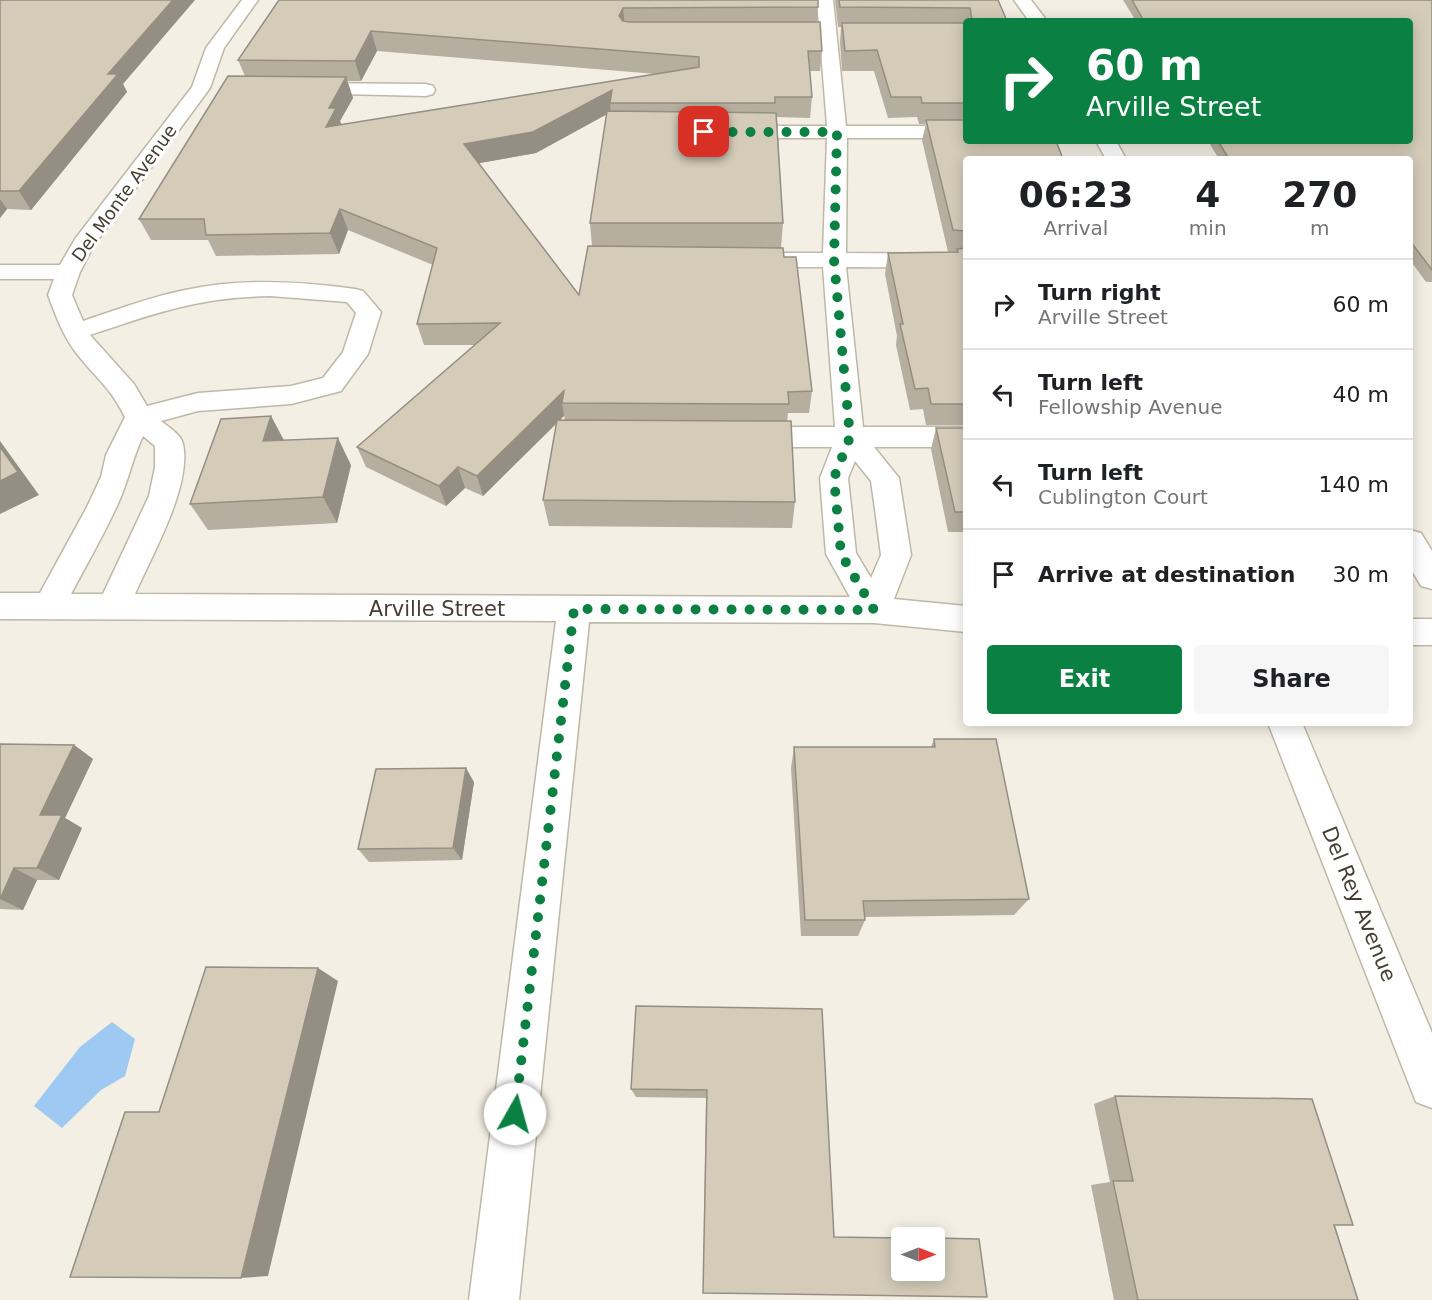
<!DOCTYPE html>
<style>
:root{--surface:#fff;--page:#f6f6f6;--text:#202124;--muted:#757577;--line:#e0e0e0;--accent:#0b8043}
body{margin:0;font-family:"DejaVu Sans",sans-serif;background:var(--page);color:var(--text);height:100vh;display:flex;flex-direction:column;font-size:22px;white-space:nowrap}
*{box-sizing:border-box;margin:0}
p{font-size:20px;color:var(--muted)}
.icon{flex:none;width:33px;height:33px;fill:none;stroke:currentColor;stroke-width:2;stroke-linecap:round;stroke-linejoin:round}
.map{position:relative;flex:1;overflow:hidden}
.details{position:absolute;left:963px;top:156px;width:450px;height:570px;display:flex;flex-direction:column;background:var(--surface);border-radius:6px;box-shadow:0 3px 15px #0003}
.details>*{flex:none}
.guide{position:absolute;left:963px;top:18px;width:450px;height:126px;border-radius:6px;box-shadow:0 3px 15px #0003;background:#0b8043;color:#fff;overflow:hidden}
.needle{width:39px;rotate:90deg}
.tools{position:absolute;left:891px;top:1227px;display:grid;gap:12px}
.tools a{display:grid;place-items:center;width:54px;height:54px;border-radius:6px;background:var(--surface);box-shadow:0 3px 15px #0003;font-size:30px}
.pin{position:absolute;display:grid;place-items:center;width:51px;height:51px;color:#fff;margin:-26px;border-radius:12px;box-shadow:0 3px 9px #0006}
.me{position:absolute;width:66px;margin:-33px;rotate:7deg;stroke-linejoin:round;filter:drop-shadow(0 0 4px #0008)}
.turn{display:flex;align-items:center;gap:21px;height:126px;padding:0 24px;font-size:27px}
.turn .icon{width:78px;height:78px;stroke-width:2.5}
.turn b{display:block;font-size:42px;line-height:51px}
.eta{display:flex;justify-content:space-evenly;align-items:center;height:102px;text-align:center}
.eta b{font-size:36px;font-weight:600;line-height:42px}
.action{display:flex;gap:12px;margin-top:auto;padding:12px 24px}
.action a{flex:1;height:69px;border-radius:6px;background:var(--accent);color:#fff;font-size:24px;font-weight:600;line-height:69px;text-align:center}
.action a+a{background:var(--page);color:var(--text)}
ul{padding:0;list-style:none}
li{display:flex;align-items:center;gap:18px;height:90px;padding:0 24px;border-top:2px solid var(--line)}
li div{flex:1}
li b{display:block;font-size:22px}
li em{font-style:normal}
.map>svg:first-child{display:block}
</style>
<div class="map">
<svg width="1432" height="1300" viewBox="0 0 1432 1300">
<rect width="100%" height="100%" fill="#f3efe4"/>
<path fill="#9dc9f2" d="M112 1022 135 1039 125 1076 101 1090 62 1128 34 1106 80 1047Z"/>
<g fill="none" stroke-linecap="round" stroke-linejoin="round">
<defs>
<g id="minor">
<path d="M242 0H258L224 48 210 88 94 245 80 272 72 295 83 321C116 310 150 297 185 290 241 278 299 281 355 289L363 291 381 312 368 354 341 391 291 404 198 411 161 421C168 427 181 434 183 444 192 486 152 555 135 594L850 597 826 554 820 478 832 447H746L736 444 732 437 736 430 746 427H835L823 267H752L744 265 740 260 744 255 752 253H823L827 138H733L726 136 723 132 726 128 733 126H827L817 0H833L846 126H966V138H847L846 253 966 254V268L846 267 863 427H966V447H874L899 478 911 555 894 599 966 606V632L874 623 589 622 519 1300H469L556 621 0 619V593H40L87 507 101 477 106 455 125 417C111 388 96 378 77 354 63 336 56 316 48 295L54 279H0V265H60L75 239 192 87 206 48ZM270 296 347 302 356 313 343 352 323 378 291 386 198 393 147 406 134 384 90 335C155 313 200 297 270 296ZM143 436 155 446V467L149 496 103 594H71C87 564 103 536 117 506 128 483 132 459 143 436ZM855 461 871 481 875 509 881 555 871 578 856 553 848 478Z"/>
<path d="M1014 0H1031L1047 21H1029Z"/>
<path d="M305 83 426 84 433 86 435 90 433 94 426 96 298 93 296 89 298 85Z"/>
<path d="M1096 141H1116L1126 159H1106Z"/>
<path d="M1410 530 1421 533 1432 551V589L1421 586 1410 567Z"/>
<rect x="1410" y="619" width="22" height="26"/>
<path d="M1268 723H1302L1432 1033V1108L1416 1102Z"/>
</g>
</defs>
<use href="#minor" stroke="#beb8a6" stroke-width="3"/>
<use href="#minor" fill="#fff" fill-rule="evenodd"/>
</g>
<g fill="#b6af9f" fill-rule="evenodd">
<path d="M0 0 123 84 127 92 31 210 7 209 0 218Z"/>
<path d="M279 0 818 7 817 22 822 51 820 71H810L812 97 810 118 777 117 783 223 781 248 812 391 809 413H788L787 421 795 502 792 528 549 526 543 500 556 424 483 496 465 488 446 506 366 467 357 447 475 345H424L417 324 433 265 348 230 339 254 216 256 208 240H151L139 219 245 76 238 60ZM377 51 656 74 342 125 340 121 353 98 347 81H361ZM607 114 590 223 592 246 579 295 479 163 536 153ZM564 416 565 420H559Z"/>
<path d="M835 0H998L1007 21H966V425H926L923 409 910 410 896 345 897 336 885 274 888 253 957 252H948L922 140 926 124H919L917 117 888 118 874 71H842L840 42 841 27H838Z"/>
<path d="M1123 0H1432V282H1426L1410 260V159H1219L1208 141H1410V21H1136Z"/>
<path d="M271 416 284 440 351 465 337 523 208 530 190 504Z"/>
<path d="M936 428H966V532H948L931 449Z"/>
<path d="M934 739 1029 899 1014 915 864 917 865 920 858 936H801L791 768 794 747H931Z"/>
<path d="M0 744 74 745 93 759 65 818 82 828 59 880H37L23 910 0 909Z"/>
<path d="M474 782 462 860 369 862 358 849Z"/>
<path d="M822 1009 703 1293 706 1098 636 1097 631 1089Z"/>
<path d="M1115 1096 1353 1225H1335L1358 1300H1114L1091 1185 1110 1182 1094 1104Z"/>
</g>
<g fill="#948f82">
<path d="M173 0H195L123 84 127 92 31 210 19 191 108 74Z"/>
<path d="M623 8 625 28 619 16Z"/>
<path d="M371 31 377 51 361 81 355 61Z"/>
<path d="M346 77 353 98 340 121 343 129 326 127 329 108Z"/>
<path d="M612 90 610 103 611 112 536 153 469 165 464 144Z"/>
<path d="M0 199 7 209 0 218Z"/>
<path d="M340 209 348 230 339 254 330 233Z"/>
<path d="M564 391 562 403 564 416 483 496 477 476Z"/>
<path d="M271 416 285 443 263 441Z"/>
<path d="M338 438 351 465 337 523 323 497Z"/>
<path d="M0 441 39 495 0 514Z"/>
<path d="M458 467 465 488 446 506 439 486Z"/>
<path d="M74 745 93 759 65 818 82 828 59 880 37 868 40 815Z"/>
<path d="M466 768 474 782 462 860 453 848Z"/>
<path d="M14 868 37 880 23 910 0 899Z"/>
<path d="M318 968 338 981 268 1276 241 1278Z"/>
</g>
<g fill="#d4ccb9" stroke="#948f82" stroke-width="1.5">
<path d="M0 0H173L108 74H118L19 191H0Z"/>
<path d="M279 0H818V7L623 8 619 16 623 21 630 22H820L822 51H808L812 97H775V103H610L612 90 533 132 464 144 579 295 588 246 783 248 784 257H796L812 391 788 392 789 404 562 403 564 391 477 476 458 467 439 486 357 447 500 323 417 324 437 248 340 209 330 233 206 235 204 219H139L228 76 346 77 329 108H336L326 127 699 67V57L371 31 355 61 238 60Z"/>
<path d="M839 0H998L1007 21H972V20L970 8 840 7Z"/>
<path d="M1132 0H1432V270L1410 241V159H1229L1218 141H1410V21H1144Z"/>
<path d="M842 23H966V103H922L921 97H891L877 50 845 51Z"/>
<path d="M607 111 776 113 783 223H590Z"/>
<path d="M926 120H966V141H1056L1063 159H966V231L953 230Z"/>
<path d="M966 248V404H931L928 388 915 389 900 324H903L888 253 958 252 957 249Z"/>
<path d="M271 416 263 441 338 438 323 497 190 504 221 419Z"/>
<path d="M557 420 791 421 795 502 543 500Z"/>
<path d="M936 428H966V512H955Z"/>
<path d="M0 447 18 472 0 481Z"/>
<path d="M934 739H996L1029 899 863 901 865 920H805L794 747H935Z"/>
<path d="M0 744 74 745 40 815H62L37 868H14L0 899Z"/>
<path d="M466 768 453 848 358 849 376 769Z"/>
<path d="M206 967 318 968 241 1278 70 1277 125 1112H159Z"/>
<path d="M636 1006 822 1009 834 1237 902 1238V1270H934V1238L979 1239 987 1297 703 1293 707 1090 631 1089Z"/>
<path d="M1115 1096 1312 1099 1353 1225H1334L1358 1300H1138L1113 1181H1133Z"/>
</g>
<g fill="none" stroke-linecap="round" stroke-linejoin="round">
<path stroke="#0b8043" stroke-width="10" stroke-dasharray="0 18" d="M515 1114 574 609 874 610 841 554 834 478 850 437 834 260 837 132H704"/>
</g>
<g text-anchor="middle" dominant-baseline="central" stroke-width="6" stroke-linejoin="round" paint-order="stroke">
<g font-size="18" fill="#453f33" stroke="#fff">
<text transform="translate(124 193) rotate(-54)">Del Monte Avenue</text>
</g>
<g font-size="21" fill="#453f33" stroke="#fff">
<text x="437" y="609">Arville Street</text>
<text transform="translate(1359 904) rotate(68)">Del Rey Avenue</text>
</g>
</g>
</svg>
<div class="tools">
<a><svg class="needle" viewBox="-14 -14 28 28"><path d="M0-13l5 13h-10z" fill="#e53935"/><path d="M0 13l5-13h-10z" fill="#757577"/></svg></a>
</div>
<div class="pin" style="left:704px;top:132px;background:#d93025"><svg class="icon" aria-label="arrive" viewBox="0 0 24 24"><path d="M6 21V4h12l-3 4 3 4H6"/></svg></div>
<svg class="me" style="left:515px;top:1114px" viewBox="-20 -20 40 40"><circle r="19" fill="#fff"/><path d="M0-13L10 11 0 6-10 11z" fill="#0b8043"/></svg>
<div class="guide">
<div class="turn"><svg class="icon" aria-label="right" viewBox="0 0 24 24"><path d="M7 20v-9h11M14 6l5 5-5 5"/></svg><div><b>60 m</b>Arville Street</div></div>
</div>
<section class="details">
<div class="eta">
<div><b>06:23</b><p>Arrival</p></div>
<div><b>4</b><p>min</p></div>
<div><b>270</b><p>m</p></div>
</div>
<ul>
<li><svg class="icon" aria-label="right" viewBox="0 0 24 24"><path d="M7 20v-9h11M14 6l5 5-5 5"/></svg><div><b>Turn right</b><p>Arville Street</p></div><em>60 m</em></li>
<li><svg class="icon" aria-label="left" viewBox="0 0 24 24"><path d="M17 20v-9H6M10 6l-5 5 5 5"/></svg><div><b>Turn left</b><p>Fellowship Avenue</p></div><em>40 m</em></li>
<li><svg class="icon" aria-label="left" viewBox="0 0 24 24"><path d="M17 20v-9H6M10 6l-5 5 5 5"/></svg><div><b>Turn left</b><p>Cublington Court</p></div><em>140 m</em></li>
<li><svg class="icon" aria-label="arrive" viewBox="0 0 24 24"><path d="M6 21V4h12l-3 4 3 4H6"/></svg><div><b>Arrive at destination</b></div><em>30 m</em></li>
</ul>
<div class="action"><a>Exit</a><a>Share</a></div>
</section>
</div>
